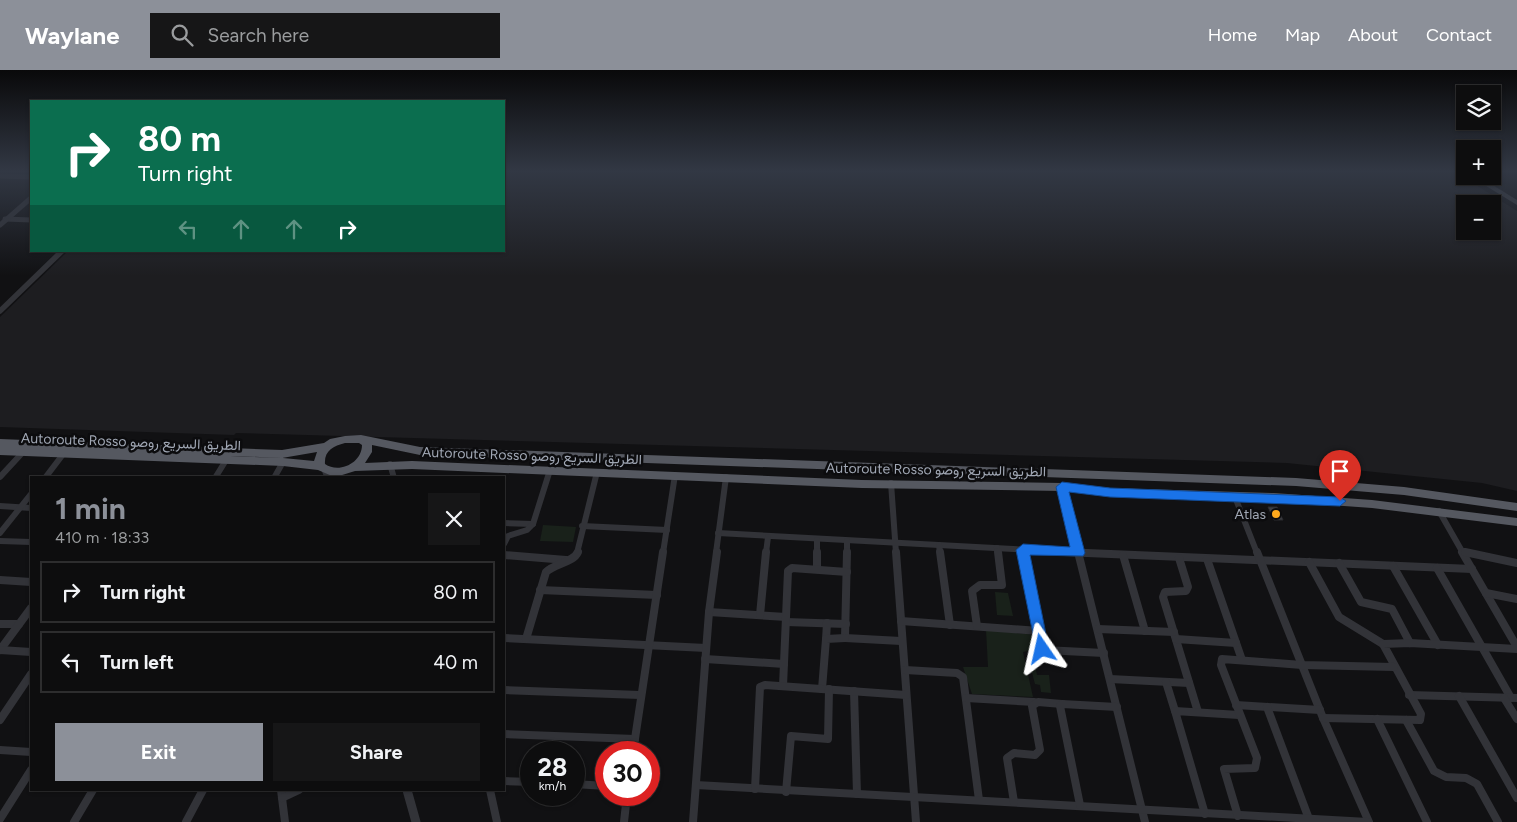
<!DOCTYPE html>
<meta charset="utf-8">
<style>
:root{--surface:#0d0d0e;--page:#161617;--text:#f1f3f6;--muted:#9a9c9e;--line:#2d2d2e;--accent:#8c9099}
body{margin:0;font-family:Figtree,Vazirmatn,sans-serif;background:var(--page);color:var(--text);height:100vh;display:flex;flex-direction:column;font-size:19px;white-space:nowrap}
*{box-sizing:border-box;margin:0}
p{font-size:16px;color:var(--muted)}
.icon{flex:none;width:28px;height:28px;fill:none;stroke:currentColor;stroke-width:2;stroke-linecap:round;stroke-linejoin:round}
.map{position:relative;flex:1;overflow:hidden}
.side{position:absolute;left:30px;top:406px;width:475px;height:315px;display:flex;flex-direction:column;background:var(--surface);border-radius:0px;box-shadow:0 1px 4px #0004,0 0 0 1px var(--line)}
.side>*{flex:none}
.banner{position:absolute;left:30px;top:30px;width:475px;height:152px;border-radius:0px;box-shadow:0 1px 4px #0004,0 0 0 1px var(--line);background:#0b6e4f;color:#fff;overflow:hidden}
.tools{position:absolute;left:1456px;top:15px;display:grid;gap:10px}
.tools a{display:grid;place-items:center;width:45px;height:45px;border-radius:0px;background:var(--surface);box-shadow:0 1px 4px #0004,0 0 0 1px var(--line);font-size:25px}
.speed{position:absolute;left:520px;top:671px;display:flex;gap:10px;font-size:25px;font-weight:700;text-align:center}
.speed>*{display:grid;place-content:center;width:65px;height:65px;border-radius:50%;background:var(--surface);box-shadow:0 1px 4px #0004,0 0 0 1px var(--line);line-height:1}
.speed small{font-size:12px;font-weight:400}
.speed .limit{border:8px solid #d22;background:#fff;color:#111}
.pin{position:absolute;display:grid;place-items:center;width:42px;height:42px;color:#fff;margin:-51px -21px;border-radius:50% 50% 50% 0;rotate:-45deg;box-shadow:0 0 5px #0007}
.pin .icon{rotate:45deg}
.me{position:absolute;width:55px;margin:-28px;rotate:349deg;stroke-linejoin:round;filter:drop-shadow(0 0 4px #0008)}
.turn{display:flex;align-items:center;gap:18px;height:105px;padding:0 25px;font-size:22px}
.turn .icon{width:65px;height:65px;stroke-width:2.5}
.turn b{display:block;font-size:35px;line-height:42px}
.lanes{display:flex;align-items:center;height:48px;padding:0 25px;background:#0003;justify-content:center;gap:25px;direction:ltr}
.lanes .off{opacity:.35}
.round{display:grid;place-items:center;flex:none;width:52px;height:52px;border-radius:0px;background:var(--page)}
.overview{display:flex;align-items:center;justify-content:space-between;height:85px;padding:0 25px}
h1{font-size:30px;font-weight:700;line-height:38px;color:var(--accent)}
.cta{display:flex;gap:10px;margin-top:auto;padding:10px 25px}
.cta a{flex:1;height:58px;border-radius:0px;background:var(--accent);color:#fff;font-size:20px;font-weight:700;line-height:58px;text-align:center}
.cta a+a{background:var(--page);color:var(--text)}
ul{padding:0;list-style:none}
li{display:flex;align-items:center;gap:15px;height:62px;margin:0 10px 8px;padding:0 15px;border:2px solid var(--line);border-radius:0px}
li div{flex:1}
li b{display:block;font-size:19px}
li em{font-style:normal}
header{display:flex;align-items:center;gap:30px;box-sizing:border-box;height:70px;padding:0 25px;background:var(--accent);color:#fff}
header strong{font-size:24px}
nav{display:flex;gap:28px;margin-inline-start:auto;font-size:18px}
.search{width:350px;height:45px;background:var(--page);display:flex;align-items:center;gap:12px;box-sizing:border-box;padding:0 18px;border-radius:0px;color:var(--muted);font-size:19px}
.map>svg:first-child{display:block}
</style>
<header>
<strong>Waylane</strong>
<div class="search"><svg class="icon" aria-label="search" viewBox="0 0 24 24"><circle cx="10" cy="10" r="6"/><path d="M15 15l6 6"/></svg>Search here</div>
<nav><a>Home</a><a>Map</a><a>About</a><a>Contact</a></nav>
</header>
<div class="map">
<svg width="1517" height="752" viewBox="0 0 1517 752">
<rect width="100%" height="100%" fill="#111113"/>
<path fill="#1d1d20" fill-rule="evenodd" d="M504 101H1454L1517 141V421L1482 413 1287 393 236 363 234 365 0 357V247L68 181H504ZM1465 134H1492V161H1465Z"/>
<g fill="#19211a">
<path d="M543 455 576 457 573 472 540 471Z"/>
<path d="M995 522 1008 523 1013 546 997 545Z"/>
<path d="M986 560 1036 565 1039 579 1023 582 1033 627 972 624 963 597H988Z"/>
<path d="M1031 599 1036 600 1037 605H1049L1051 623 1041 622 1040 615 1035 614Z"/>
</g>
<path fill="#3d3e43" stroke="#2b2b2f" d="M1268 437H1277L1283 450H1274Z"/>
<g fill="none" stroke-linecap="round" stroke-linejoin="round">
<g stroke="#323338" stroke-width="5">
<path d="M0 106 31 107"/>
<path d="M5 149 31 150"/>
<path d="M0 155 31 128"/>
</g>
<g stroke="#323338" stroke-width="6">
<path d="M390 394 394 408"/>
<path d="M0 407 24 381"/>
<path d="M45 408 64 383"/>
<path d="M215 408 228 387"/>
<path d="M274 408 283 392"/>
<path d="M891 413 896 483"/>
<path d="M1062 417 1078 483"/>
<path d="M1235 427 1257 483"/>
<path d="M0 436 31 438"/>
<path d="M1439 441 1463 483"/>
<path d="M504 453 533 454"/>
<path d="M582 456 667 460"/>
<path d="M0 463 31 424"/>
<path d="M718 463 1086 483"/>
<path d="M817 470V483"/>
<path d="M0 471 31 472"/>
<path d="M504 474 508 466 527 460 533 454 550 400"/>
<path d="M939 475 940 483"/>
<path d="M997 478 998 483"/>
<path d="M1023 480 1024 483"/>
<path d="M1462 481 1471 483"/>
<path d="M577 483 597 402"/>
<path d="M663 483 675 405"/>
<path d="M716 483 726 407"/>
<path d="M766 483 768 467"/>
<path d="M847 483V471"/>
</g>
<g stroke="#323338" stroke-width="8">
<path d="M817 482V499"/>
<path d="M847 482 845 568 901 571"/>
<path d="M896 482 916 752"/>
<path d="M940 482 950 555"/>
<path d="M1023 482 1044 580 1104 583"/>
<path d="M1063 482 1472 499"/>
<path d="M1078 482 1145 752"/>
<path d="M1257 482 1323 648 1369 752"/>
<path d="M1462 482 1517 577"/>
<path d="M1465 482 1517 493"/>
<path d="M504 485 566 490"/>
<path d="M1123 485 1145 561"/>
<path d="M1179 488 1188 517 1186 521 1165 522 1163 527 1198 642"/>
<path d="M1207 489 1242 590"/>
<path d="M1309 492 1339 547 1383 574"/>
<path d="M1339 493 1361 532 1392 539 1410 573"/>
<path d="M1393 496 1438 575"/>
<path d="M1437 498 1511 628"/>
<path d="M0 510 31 512"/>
<path d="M540 520 657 525"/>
<path d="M1486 523 1517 529"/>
<path d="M709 542 786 547"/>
<path d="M760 545 766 482"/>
<path d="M901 551 1039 561"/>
<path d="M786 552 846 554"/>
<path d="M0 554H19"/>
<path d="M977 556 972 521 980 515H1002L998 482"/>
<path d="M1098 559 1174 562"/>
<path d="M504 568 706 578"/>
<path d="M526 569 546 502C555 493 573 493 578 482"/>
<path d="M826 569 827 553"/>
<path d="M1176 569 1236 573"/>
<path d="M0 580 31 538"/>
<path d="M0 580 31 582"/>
<path d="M705 589 784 594"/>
<path d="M905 600 957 603 963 607 979 730"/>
<path d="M1110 609 1189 613"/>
<path d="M1166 612 1175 641"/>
<path d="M783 616 788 501 792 498 847 502"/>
<path d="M822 619 826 569 845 568"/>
<path d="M504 620 640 625"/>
<path d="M854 621 857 724"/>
<path d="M1409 625 1517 628"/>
<path d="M1459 626 1517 728"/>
<path d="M966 628 1034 632"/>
<path d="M1504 628 1517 649"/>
<path d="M1236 635 1320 640"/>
<path d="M1267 637 1309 749"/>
<path d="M1323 648 1420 650 1421 644 1383 574 1410 573 1517 579"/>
<path d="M1377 649 1427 752"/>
<path d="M0 650 31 604"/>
<path d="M1406 650 1434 701 1446 707 1466 708 1477 714 1498 752"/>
<path d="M504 664 635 669"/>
<path d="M0 680 31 682"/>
<path d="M633 682 663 482"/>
<path d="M504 711 531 712"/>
<path d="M574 714 606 716"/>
<path d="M696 715 1368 752"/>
<path d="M755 719 760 617 765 615 906 625"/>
<path d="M281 720 285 752"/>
<path d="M490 720 497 752"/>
<path d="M786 722 791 666 828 669 829 619"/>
<path d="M282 728 299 720"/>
<path d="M1014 732 1007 688 1014 683 1035 685 1040 680 1032 636 1038 632 1062 634"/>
<path d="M1080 735 1060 636 1062 634 1117 637"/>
<path d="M1205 744 1175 641 1239 645"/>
<path d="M1238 746 1224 699 1255 698 1257 688 1221 595 1222 589 1302 595 1394 597"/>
<path d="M0 749 31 700"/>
<path d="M74 752 93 720"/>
<path d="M186 752 203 720"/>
<path d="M624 752 627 725"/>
<path d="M693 752 709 542 717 482"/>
</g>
<path stroke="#323338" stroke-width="5.5" d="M0 241 62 181"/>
<path stroke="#323338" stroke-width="8" d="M326 401 329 408"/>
<path stroke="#323338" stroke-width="9" d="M407 720 416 752"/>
<g fill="#404248" fill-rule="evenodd">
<path d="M1461 101H1465V103L1462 102Z"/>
<path d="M1470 106H1478L1517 130V135Z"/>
</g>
<path fill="#555860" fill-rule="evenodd" d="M361 365 420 377 1296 408 1404 417 1517 433V441L1404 425 1296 416 420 385 372 375V382L365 393 412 391 862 410 1062 413 1110 418 1274 423 1372 430 1517 448V456L1372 438 1274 431 1110 426 1062 421 862 418 412 399 355 401 339 406H332L318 400 283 396 0 385V377L283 388 314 391 317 382 282 388 0 377V369L282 380 324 373 330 369 345 366ZM345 373H359L362 375C362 393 339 404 325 394 324 381 333 376 345 373Z"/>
</g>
<linearGradient id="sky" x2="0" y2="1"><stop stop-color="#09090a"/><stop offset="0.49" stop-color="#323844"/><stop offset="1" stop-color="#323844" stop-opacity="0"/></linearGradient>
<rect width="1517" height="206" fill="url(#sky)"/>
<path fill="#1a73e8" stroke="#114b97" d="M1062 412 1110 418 1340 427 1346 431 1340 436 1110 427 1069 422 1085 483 1083 486 1030 485 1049 579 1047 583 1042 585 1038 583 1036 579 1016 480 1023 474 1070 477 1056 417Z"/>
<circle fill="#ffa91d" stroke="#0c0c0e" stroke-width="2" cx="1276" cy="444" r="5"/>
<g text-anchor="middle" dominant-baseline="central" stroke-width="5" stroke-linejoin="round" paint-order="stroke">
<g font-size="14" fill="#a1a8b5" stroke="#0c0c0e">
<text transform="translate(131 372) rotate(2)">Autoroute Rosso الطريق السريع روصو</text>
<text transform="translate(532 386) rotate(2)">Autoroute Rosso الطريق السريع روصو</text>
<text transform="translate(936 400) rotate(1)">Autoroute Rosso الطريق السريع روصو</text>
</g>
<g font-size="14" fill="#a1a8b5" stroke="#0c0c0e" text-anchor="end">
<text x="1266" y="444">Atlas</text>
</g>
</g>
</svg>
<div class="tools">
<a><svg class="icon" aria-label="layers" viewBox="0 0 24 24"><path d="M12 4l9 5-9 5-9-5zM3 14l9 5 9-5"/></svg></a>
<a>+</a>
<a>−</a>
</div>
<div class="speed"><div>28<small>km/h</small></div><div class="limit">30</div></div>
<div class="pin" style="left:1340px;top:431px;background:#d93025"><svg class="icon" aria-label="arrive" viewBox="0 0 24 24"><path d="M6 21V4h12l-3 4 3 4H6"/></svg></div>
<svg class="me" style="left:1042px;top:579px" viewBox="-20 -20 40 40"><path d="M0-17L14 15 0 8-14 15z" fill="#1a73e8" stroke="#fff" stroke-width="4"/></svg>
<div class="banner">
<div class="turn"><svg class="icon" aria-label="right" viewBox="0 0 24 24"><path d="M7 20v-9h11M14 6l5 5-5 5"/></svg><div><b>80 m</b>Turn right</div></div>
<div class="lanes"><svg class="icon off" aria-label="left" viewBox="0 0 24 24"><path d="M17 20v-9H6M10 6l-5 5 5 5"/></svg><svg class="icon off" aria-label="ahead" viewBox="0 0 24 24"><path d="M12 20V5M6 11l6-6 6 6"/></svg><svg class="icon off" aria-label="ahead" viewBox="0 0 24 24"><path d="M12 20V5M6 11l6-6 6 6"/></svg><svg class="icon" aria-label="right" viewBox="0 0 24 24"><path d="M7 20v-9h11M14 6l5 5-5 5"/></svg></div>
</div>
<section class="side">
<div class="overview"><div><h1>1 min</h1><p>410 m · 18:33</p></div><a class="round"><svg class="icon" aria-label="close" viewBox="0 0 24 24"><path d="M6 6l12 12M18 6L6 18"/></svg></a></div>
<ul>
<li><svg class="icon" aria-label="right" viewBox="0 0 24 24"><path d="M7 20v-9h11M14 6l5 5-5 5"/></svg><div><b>Turn right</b></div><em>80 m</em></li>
<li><svg class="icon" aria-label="left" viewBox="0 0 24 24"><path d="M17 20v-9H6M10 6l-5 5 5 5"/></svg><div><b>Turn left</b></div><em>40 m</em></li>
</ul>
<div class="cta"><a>Exit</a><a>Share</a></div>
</section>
</div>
